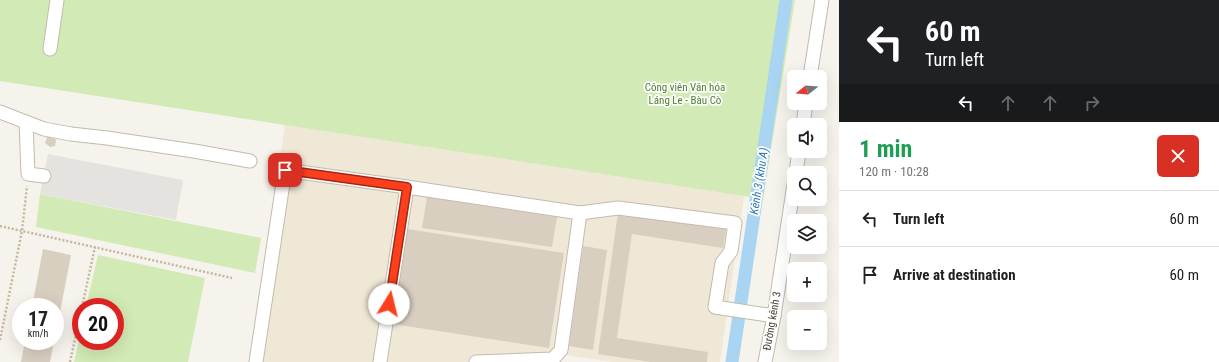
<!DOCTYPE html>
<meta charset="utf-8">
<style>
:root{--surface:#fff;--page:#f6f6f6;--text:#202124;--muted:#757577;--line:#e0e0e0}
body{margin:0;font-family:"Roboto Condensed",sans-serif;background:var(--page);color:var(--text);height:100vh;display:flex;flex-direction:column;font-size:15px;white-space:nowrap}
*{box-sizing:border-box;margin:0}
p{font-size:13px;color:var(--muted)}
.icon{flex:none;width:22px;height:22px;fill:none;stroke:currentColor;stroke-width:2;stroke-linecap:round;stroke-linejoin:round}
.map{position:relative;flex:1;overflow:hidden}
.side{display:flex;flex-direction:column;background:var(--surface);width:380px}
.side>*{flex:none}
.hud{background:#202124;color:#fff;overflow:hidden}
.needle{width:26px;rotate:253deg}
.buttons{position:absolute;left:787px;top:70px;display:grid;gap:8px}
.buttons a{display:grid;place-items:center;width:40px;height:40px;border-radius:6px;background:var(--surface);box-shadow:0 4px 16px #0002;font-size:20px}
.speed{position:absolute;left:12px;top:298px;display:flex;gap:8px;font-size:20px;font-weight:700;text-align:center}
.speed>*{display:grid;place-content:center;width:52px;height:52px;border-radius:50%;background:var(--surface);box-shadow:0 4px 16px #0002;line-height:1}
.speed small{font-size:10px;font-weight:400}
.speed .limit{border:6px solid #d22;background:#fff;color:#111}
.pin{position:absolute;display:grid;place-items:center;width:34px;height:34px;color:#fff;margin:-17px;border-radius:8px;box-shadow:0 2px 6px #0006}
.me{position:absolute;width:44px;margin:-22px;rotate:9deg;stroke-linejoin:round;filter:drop-shadow(0 0 3px #0008)}
.turn{display:flex;align-items:center;gap:14px;height:84px;padding:0 20px;font-size:18px}
.turn .icon{width:52px;height:52px;stroke-width:2.5}
.turn b{display:block;font-size:28px;line-height:34px}
.lanes{display:flex;align-items:center;height:38px;padding:0 20px;background:#0003;justify-content:center;gap:20px;direction:ltr}
.lanes .off{opacity:.35}
.round{display:grid;place-items:center;flex:none;width:42px;height:42px;border-radius:6px;background:var(--page)}
.head{display:flex;align-items:center;justify-content:space-between;height:68px;padding:0 20px}
h1{font-size:24px;font-weight:700;line-height:30px;color:#1e9e55}
ul{padding:0;list-style:none}
li{display:flex;align-items:center;gap:12px;height:56px;padding:0 20px;border-top:1px solid var(--line)}
li div{flex:1}
li b{display:block;font-size:15px}
li em{font-style:normal}
main{display:flex;flex:1;min-height:0}
.map>svg:first-child{display:block}
</style>
<main>
<div class="map">
<svg width="839" height="362" viewBox="0 0 839 362">
<rect width="100%" height="100%" fill="#f6f3ec"/>
<path fill="#efe8d6" d="M285 125 744 196 720 362H612L559 354 538 362H251Z"/>
<g fill="#d2eab5">
<path d="M0 0H795L763 199 0 81Z"/>
<path d="M40 194 261 238 255 273 36 227Z"/>
<path d="M98 255 205 278 188 362H74L81 332V341H115V307H86Z"/>
</g>
<path fill="#e5e3e0" d="M48 154 183 180 176 220 40 194Z"/>
<g fill="none" stroke-linecap="round" stroke-linejoin="round">
<path stroke="#a9d4f2" stroke-width="13" d="M732 362 786 0"/>
</g>
<g fill="#d8cfc1">
<path d="M52 136 56 140 55 146 50 147 45 143 47 137Z"/>
<path d="M427 197 557 217 552 247 422 228Z"/>
<path d="M618 213 726 229 723 248 632 234 617 338 708 352 707 362H650L598 354Z"/>
<path d="M407 229 564 253 549 348 393 324Z"/>
<path d="M583 246 607 250 593 350 569 346Z"/>
<path d="M43 249 71 255 56 333 55 307H32Z"/>
<path d="M25 341H54L50 362H21Z"/>
</g>
<g fill="none" stroke-linecap="round" stroke-linejoin="round">
<defs>
<g id="minor">
<path d="M50 49 57 0"/>
<path d="M810 77 822 0"/>
<path d="M0 112 44 129 71 134 107 138 194 151 250 161"/>
<path d="M26 122 28 174 44 176"/>
<path d="M803 125 806 103"/>
<path d="M796 173 799 151"/>
<path d="M580 213 618 208 735 223 731 251 722 263 715 307 774 316"/>
<path d="M256 362 285 170 407 187 580 213 561 350 553 359 476 362"/>
<path d="M380 362 407 187"/>
<path d="M765 362 774 316 794 184"/>
</g>
</defs>
<use href="#minor" stroke="#c2bbae" stroke-width="15"/>
<g stroke="#c4b79f" stroke-width="2.5" stroke-dasharray="2 2" stroke-linecap="butt">
<path d="M0 226 232 278"/>
<path d="M82 307 95 247"/>
<path d="M0 340 22 231 27 186"/>
<path d="M70 362 81 311"/>
</g>
<use href="#minor" stroke="#fff" stroke-width="13"/>
</g>
<g fill="none" stroke-linecap="round" stroke-linejoin="round">
<defs>
<path id="route" d="M285 170 407 187 389 304"/>
</defs>
<use href="#route" stroke="#a42913" stroke-width="10"/>
<use href="#route" stroke="#fc3f1d" stroke-width="7"/>
</g>
<g text-anchor="middle" dominant-baseline="central" stroke-width="3.5" stroke-linejoin="round" paint-order="stroke">
<g font-size="11" fill="#4a7f2a" stroke="#fff">
<text x="685" y="87">Công viên Văn hóa<tspan x="685" dy="13">Láng Le - Bàu Cò</tspan></text>
</g>
<g font-size="11" fill="#4b4439" stroke="#fff">
<text transform="translate(772 321) rotate(-80)">Đường kênh 3</text>
</g>
<g font-size="12" font-style="italic" fill="#2e7ab2" stroke="#fff">
<text transform="translate(759 181) rotate(-81)">Kênh 3 (khu A)</text>
</g>
</g>
</svg>
<div class="buttons">
<a><svg class="needle" viewBox="-14 -14 28 28"><path d="M0-13l5 13h-10z" fill="#e53935"/><path d="M0 13l5-13h-10z" fill="#757577"/></svg></a>
<a><svg class="icon" aria-label="sound" viewBox="0 0 24 24"><path d="M4 9h4l5-4v14l-5-4H4zM17 9q2 3 0 6"/></svg></a>
<a><svg class="icon" aria-label="search" viewBox="0 0 24 24"><circle cx="10" cy="10" r="6"/><path d="M15 15l6 6"/></svg></a>
<a><svg class="icon" aria-label="layers" viewBox="0 0 24 24"><path d="M12 4l9 5-9 5-9-5zM3 14l9 5 9-5"/></svg></a>
<a>+</a>
<a>−</a>
</div>
<div class="speed"><div>17<small>km/h</small></div><div class="limit">20</div></div>
<div class="pin" style="left:285px;top:170px;background:#d93025"><svg class="icon" aria-label="arrive" viewBox="0 0 24 24"><path d="M6 21V4h12l-3 4 3 4H6"/></svg></div>
<svg class="me" style="left:389px;top:304px" viewBox="-20 -20 40 40"><circle r="19" fill="#fff"/><path d="M0-13L10 11 0 6-10 11z" fill="#fc3f1d"/></svg>
</div>
<section class="side">
<div class="hud">
<div class="turn"><svg class="icon" aria-label="left" viewBox="0 0 24 24"><path d="M17 20v-9H6M10 6l-5 5 5 5"/></svg><div><b>60 m</b>Turn left</div></div>
<div class="lanes"><svg class="icon" aria-label="left" viewBox="0 0 24 24"><path d="M17 20v-9H6M10 6l-5 5 5 5"/></svg><svg class="icon off" aria-label="ahead" viewBox="0 0 24 24"><path d="M12 20V5M6 11l6-6 6 6"/></svg><svg class="icon off" aria-label="ahead" viewBox="0 0 24 24"><path d="M12 20V5M6 11l6-6 6 6"/></svg><svg class="icon off" aria-label="right" viewBox="0 0 24 24"><path d="M7 20v-9h11M14 6l5 5-5 5"/></svg></div>
</div>
<div class="head"><div><h1>1 min</h1><p>120 m · 10:28</p></div><a class="round" style="background:#d93025;color:#fff"><svg class="icon" aria-label="close" viewBox="0 0 24 24"><path d="M6 6l12 12M18 6L6 18"/></svg></a></div>
<ul>
<li><svg class="icon" aria-label="left" viewBox="0 0 24 24"><path d="M17 20v-9H6M10 6l-5 5 5 5"/></svg><div><b>Turn left</b></div><em>60 m</em></li>
<li><svg class="icon" aria-label="arrive" viewBox="0 0 24 24"><path d="M6 21V4h12l-3 4 3 4H6"/></svg><div><b>Arrive at destination</b></div><em>60 m</em></li>
</ul>
</section>
</main>
